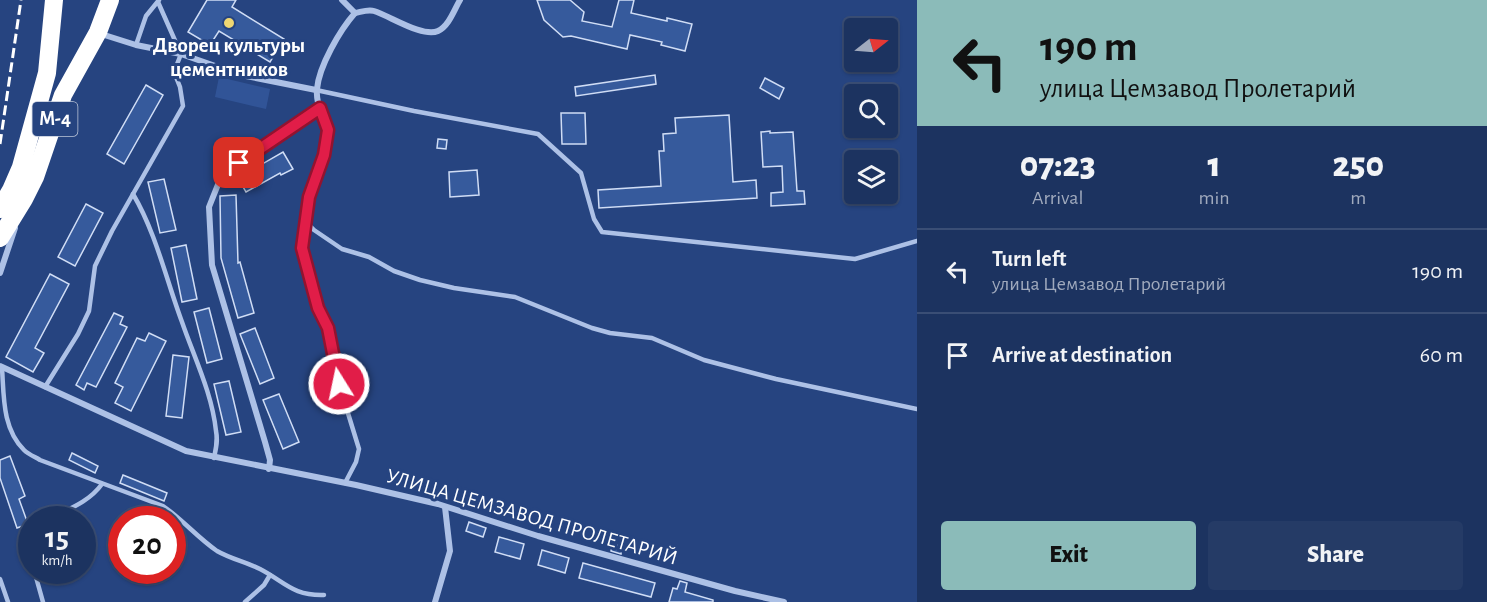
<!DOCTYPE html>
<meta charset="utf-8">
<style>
:root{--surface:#1c3360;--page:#253b66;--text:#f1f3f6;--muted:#a0aabd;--line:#3a4e75;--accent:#8bbbb9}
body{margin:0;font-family:"Alegreya Sans",sans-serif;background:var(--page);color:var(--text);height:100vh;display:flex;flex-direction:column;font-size:22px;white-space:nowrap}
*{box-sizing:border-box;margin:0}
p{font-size:20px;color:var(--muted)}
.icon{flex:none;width:33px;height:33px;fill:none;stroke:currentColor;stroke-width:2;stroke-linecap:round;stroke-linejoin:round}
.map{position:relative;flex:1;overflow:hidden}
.panel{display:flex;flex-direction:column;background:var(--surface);width:570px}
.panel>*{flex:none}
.hud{background:#8bbbb9;color:#111;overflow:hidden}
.needle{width:39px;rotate:73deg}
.fabs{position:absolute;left:844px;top:18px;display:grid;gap:12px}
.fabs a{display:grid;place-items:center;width:54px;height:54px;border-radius:6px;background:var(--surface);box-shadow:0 2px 4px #0004,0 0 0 2px var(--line);font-size:30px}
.speed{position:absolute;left:18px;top:506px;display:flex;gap:12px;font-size:30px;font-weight:700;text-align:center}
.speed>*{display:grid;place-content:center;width:78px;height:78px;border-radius:50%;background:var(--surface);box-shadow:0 2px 4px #0004,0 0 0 2px var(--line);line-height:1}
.speed small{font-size:15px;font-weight:400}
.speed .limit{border:9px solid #d22;background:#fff;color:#111}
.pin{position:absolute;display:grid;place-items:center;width:51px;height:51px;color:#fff;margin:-26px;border-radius:12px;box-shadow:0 3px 9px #0006}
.me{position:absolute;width:66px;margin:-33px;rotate:350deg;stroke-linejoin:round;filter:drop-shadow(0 0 4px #0008)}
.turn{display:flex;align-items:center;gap:21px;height:126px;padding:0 24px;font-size:27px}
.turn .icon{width:78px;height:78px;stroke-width:2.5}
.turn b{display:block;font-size:42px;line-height:51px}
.eta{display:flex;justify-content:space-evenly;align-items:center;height:102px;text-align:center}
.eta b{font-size:36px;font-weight:800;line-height:42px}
.action{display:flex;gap:12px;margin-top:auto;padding:12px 24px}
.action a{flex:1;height:69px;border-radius:6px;background:var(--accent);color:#111;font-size:24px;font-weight:800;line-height:69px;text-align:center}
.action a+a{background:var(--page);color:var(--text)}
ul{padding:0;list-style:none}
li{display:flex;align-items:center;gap:18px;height:84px;padding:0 24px;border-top:2px solid var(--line)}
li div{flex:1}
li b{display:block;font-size:22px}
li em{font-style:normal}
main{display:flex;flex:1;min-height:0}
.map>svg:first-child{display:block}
</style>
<main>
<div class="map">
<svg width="917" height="602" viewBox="0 0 917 602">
<rect width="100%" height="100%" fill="#264480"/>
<path fill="#315497" d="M219 77 270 89 266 109 215 97Z"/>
<g fill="#365a9c" stroke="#d0ddf5" stroke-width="1.5">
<path d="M207 0H236L232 7 284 39 270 62 219 31 210 45 188 32Z"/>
<path d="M537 0H570L584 12 582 21 612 27 619 0H634L631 13 667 21V18L692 24 685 51 661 45 662 42 630 35 627 49 571 36 563 37 544 20Z"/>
<path d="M655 75 656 84 576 96 575 87Z"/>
<path d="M765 78 784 88 779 99 760 88Z"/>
<path d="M146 85 163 95 124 164 107 154Z"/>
<path d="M561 113H585L586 144H562Z"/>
<path d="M729 115 733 182 756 180 757 198 599 208 598 190 661 186 659 151H664L663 134 676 133 675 118Z"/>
<path d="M770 131V133L793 132 797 191H804L805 204 771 206V193L783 192 782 166 763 167 761 132Z"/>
<path d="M438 139 447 140 446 149 437 148Z"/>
<path d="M283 152 293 169 281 175 280 173 246 192 238 178Z"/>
<path d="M477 170 479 195 450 197 449 172Z"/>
<path d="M164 179 176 230 160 233 148 182Z"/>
<path d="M236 195 238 263 240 262 254 313 238 318 221 258 220 196Z"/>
<path d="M86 204 103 213 75 266 58 257Z"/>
<path d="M186 245 197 299 182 302 171 248Z"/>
<path d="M50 274 69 284 35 348 44 353 33 372 6 357Z"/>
<path d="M209 308 222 359 207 363 194 312Z"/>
<path d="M114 313 123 317 120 324 127 327 96 387 87 383 84 390 76 385Z"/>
<path d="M255 328 274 378 260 384 240 334Z"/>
<path d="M149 333 166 341 131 411 115 403 123 387 115 383 137 338 145 341Z"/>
<path d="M173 355 189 357 182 418 166 416Z"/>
<path d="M229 381 241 432 226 435 214 384Z"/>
<path d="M279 394 299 442 283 449 263 400Z"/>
<path d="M72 453 98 466 95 473 69 460Z"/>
<path d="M10 456 25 496 19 499 28 524 17 528 0 478V460Z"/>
<path d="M123 475 167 493 164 501 120 483Z"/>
<path d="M469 522 486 528 483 537 466 531Z"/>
<path d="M499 537 524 544 520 559 495 552Z"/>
<path d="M612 545 622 546 621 554 611 551Z"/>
<path d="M542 550 569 558 565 573 538 565Z"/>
<path d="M583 563 655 583 651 597 579 578Z"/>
<path d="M680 581 687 583 685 592 713 600V602H669L673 588 677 589Z"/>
</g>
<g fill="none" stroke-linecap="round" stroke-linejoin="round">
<g stroke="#adc1e6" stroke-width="4.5">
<path d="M136 45 146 16 159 0"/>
<path d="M316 90 414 111 538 134 581 173 594 219 602 232 855 259 917 241"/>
<path d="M319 108 328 130 324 155 309 197 302 247 318 308 328 328 339 384 359 449 356 462 345 483"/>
<path d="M133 194C156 233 166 279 182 322 194 357 212 393 216 431 218 441 216 448 214 458"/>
<path d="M304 220 314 230 342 249 369 257 394 271 420 280 454 288 515 297 592 328 610 333 652 338 704 360 776 379 917 409"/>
<path d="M2 368C4 396 2 428 24 450 28 454 35 457 40 460L163 506C182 519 198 538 217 551 231 559 246 562 260 569 285 582 293 596 324 595"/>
<path d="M45 387 78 334 89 311 95 266 112 231 183 106 180 87 174 72 181 54 158 2"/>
<path d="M49 519C69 509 89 502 102 484"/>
<path d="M32 531 27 546 32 562"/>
<path d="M34 570 43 602"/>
<path d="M0 579 8 602"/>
<path d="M245 602 264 585 270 575"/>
</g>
<g stroke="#adc1e6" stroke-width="6">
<path d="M342 0 355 13"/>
<path d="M355 13C361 12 368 9 374 11 390 16 423 38 438 31 449 26 454 10 460 0"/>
<path d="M98 33 136 45 181 54 241 75 316 90"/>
<path d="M0 273 15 228"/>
<path d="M0 366 186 451 356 485 438 504 538 536 735 591 784 602"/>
<path d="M269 469 270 460 265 442 212 265 209 207 219 182 239 163 319 108C318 102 316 95 317 89 319 66 340 30 355 13"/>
<path d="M435 602 450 551 445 507"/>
</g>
<g stroke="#fff" stroke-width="18">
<path d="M0 209 11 190 21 167 47 73 54 0"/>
<path d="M0 238 24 199 35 177 63 95 98 32 110 0"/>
</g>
<path stroke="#fff" stroke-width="3" stroke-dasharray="10 4.5" stroke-linecap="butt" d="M0 144 21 0"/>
</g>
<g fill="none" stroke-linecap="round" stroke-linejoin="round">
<defs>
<path id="route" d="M239 163 320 108 328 130 324 155 309 197 302 248 318 308 328 328 339 384"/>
</defs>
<use href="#route" stroke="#92132f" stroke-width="15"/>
<use href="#route" stroke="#e11d48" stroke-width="10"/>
</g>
<circle fill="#efd772" stroke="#264480" stroke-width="2" cx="229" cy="23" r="6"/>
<g text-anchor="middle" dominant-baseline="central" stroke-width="6" stroke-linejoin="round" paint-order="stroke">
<rect fill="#264480" stroke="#bec7d9" stroke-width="1.5" x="32.5" y="102" width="45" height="34" rx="4.5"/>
<g font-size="20" font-weight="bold" fill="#fff">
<text x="55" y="119">М-4</text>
</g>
<g font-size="21" font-weight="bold" fill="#fff" stroke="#264480">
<text x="229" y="45">Дворец культуры<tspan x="229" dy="24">цементников</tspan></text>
</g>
<g font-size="21" fill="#fff" stroke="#264480">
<text transform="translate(532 517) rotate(16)">УЛИЦА ЦЕМЗАВОД ПРОЛЕТАРИЙ</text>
</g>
</g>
</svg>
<div class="fabs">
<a><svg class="needle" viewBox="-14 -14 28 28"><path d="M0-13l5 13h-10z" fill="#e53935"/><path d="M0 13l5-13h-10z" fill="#a0aabd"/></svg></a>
<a><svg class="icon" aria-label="search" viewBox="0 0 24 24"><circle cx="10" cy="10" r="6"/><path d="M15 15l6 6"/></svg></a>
<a><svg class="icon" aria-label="layers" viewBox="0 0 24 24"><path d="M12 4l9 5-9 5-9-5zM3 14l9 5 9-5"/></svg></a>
</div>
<div class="speed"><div>15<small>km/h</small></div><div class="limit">20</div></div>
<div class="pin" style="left:239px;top:163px;background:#d93025"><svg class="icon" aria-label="arrive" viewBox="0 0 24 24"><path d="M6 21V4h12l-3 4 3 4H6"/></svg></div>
<svg class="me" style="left:339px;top:384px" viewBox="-20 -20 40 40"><circle r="17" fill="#e11d48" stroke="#fff" stroke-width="3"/><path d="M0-11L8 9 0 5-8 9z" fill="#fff"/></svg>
</div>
<section class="panel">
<div class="hud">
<div class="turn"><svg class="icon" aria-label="left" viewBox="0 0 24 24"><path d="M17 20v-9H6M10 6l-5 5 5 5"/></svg><div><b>190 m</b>улица Цемзавод Пролетарий</div></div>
</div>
<div class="eta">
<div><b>07:23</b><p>Arrival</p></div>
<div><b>1</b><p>min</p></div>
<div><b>250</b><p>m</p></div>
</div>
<ul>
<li><svg class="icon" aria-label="left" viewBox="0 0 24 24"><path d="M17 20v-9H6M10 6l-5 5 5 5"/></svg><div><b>Turn left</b><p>улица Цемзавод Пролетарий</p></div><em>190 m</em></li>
<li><svg class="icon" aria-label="arrive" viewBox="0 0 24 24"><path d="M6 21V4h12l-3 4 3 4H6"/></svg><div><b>Arrive at destination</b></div><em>60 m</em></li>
</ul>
<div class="action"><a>Exit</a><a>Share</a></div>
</section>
</main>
